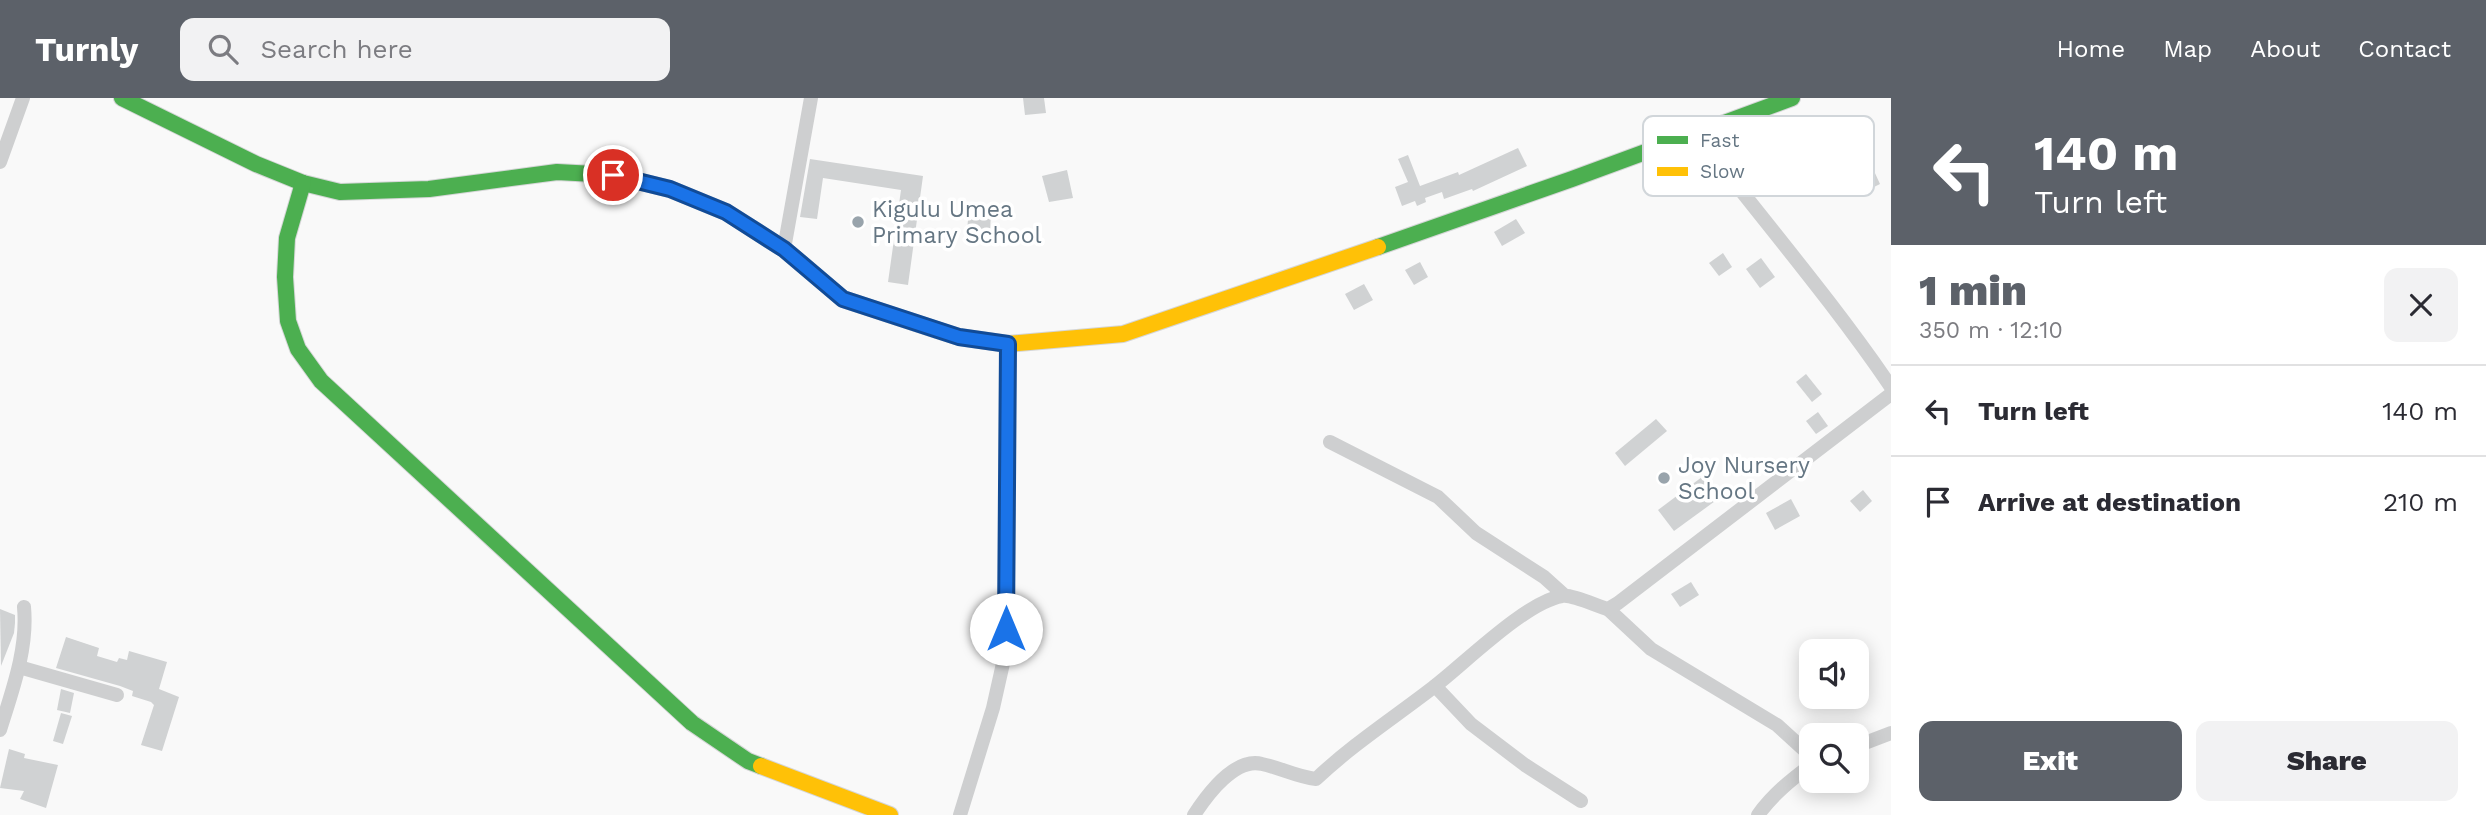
<!DOCTYPE html>
<meta charset="utf-8">
<style>
:root{--surface:#fff;--page:#f2f2f3;--text:#2b2b33;--muted:#7c7c81;--line:#e1e1e2;--accent:#5c6169}
body{margin:0;font-family:"Work Sans",sans-serif;background:var(--page);color:var(--text);height:100vh;display:flex;flex-direction:column;font-size:26px;white-space:nowrap}
*{box-sizing:border-box;margin:0}
p{font-size:23px;color:var(--muted)}
.icon{flex:none;width:38px;height:38px;fill:none;stroke:currentColor;stroke-width:2;stroke-linecap:round;stroke-linejoin:round}
.map{position:relative;flex:1;overflow:hidden}
.side{display:flex;flex-direction:column;background:var(--surface);width:595px}
.side>*{flex:none}
.guide{background:#5c6169;color:#fff;overflow:hidden}
.buttons{position:absolute;left:1799px;top:541px;display:grid;gap:14px}
.buttons a{display:grid;place-items:center;width:70px;height:70px;border-radius:14px;background:var(--surface);box-shadow:0 4px 18px #0003;font-size:35px}
.pin{position:absolute;display:grid;place-items:center;width:60px;height:60px;color:#fff;margin:-30px;border:4px solid #fff;border-radius:50%;box-shadow:0 2px 7px #0007}
.me{position:absolute;width:77px;margin:-38px;rotate:0deg;stroke-linejoin:round;filter:drop-shadow(0 0 5px #0008)}
.turn{display:flex;align-items:center;gap:24px;height:147px;padding:0 28px;font-size:32px}
.turn .icon{width:91px;height:91px;stroke-width:2.5}
.turn b{display:block;font-size:49px;line-height:60px}
.round{display:grid;place-items:center;flex:none;width:74px;height:74px;border-radius:14px;background:var(--page)}
.headline{display:flex;align-items:center;justify-content:space-between;height:119px;padding:0 28px}
h1{font-size:42px;font-weight:800;line-height:52px;color:var(--accent)}
.cta{display:flex;gap:14px;margin-top:auto;padding:14px 28px}
.cta a{flex:1;height:80px;border-radius:14px;background:var(--accent);color:#fff;font-size:28px;font-weight:800;line-height:80px;text-align:center}
.cta a+a{background:var(--page);color:var(--text)}
ul{padding:0;list-style:none}
li{display:flex;align-items:center;gap:21px;height:91px;padding:0 28px;border-top:2px solid var(--line)}
li div{flex:1}
li b{display:block;font-size:26px}
li em{font-style:normal}
header{display:flex;align-items:center;gap:42px;box-sizing:border-box;height:98px;padding:0 35px;background:var(--accent);color:#fff}
header strong{font-size:33px}
nav{display:flex;gap:38px;margin-inline-start:auto;font-size:24px}
.search{width:490px;height:63px;background:var(--page);display:flex;align-items:center;gap:18px;box-sizing:border-box;padding:0 24px;border-radius:14px;color:var(--muted);font-size:26px}
main{display:flex;flex:1;min-height:0}
.map>svg:first-child{display:block}
</style>
<header>
<strong>Turnly</strong>
<div class="search"><svg class="icon" aria-label="search" viewBox="0 0 24 24"><circle cx="10" cy="10" r="6"/><path d="M15 15l6 6"/></svg>Search here</div>
<nav><a>Home</a><a>Map</a><a>About</a><a>Contact</a></nav>
</header>
<main>
<div class="map">
<svg width="1891" height="717" viewBox="0 0 1891 717">
<rect width="100%" height="100%" fill="#f9f9f9"/>
<g fill="#d0d2d3">
<path d="M1023 0H1044L1046 15 1025 17Z"/>
<path d="M1852 27 1855 35 1867 31 1872 45 1863 49 1880 86 1868 92 1851 55 1838 61 1829 41 1842 35 1841 32Z"/>
<path d="M1518 50 1527 68 1473 93 1472 91 1444 101 1442 94 1425 100 1426 104 1417 108 1415 103 1402 108 1395 89 1408 84 1398 61 1408 57 1420 88 1458 74 1459 77Z"/>
<path d="M810 61 923 78 908 187 888 184 901 92 823 80 817 121 800 119Z"/>
<path d="M1067 72 1073 100 1049 104 1042 78Z"/>
<path d="M969 112 991 114 990 134 967 132Z"/>
<path d="M1516 121 1525 135 1502 148 1494 134Z"/>
<path d="M1723 155 1732 169 1719 178 1709 165Z"/>
<path d="M1761 160 1775 179 1760 190 1746 171Z"/>
<path d="M1420 164 1428 179 1414 187 1405 172Z"/>
<path d="M1364 186 1373 202 1354 212 1345 196Z"/>
<path d="M1806 276 1822 296 1812 304 1796 284Z"/>
<path d="M1818 314 1828 328 1816 336 1806 323Z"/>
<path d="M1656 321 1667 333 1625 368 1615 355Z"/>
<path d="M1706 376 1722 398 1674 433 1658 412Z"/>
<path d="M1863 392 1872 403 1860 414 1850 403Z"/>
<path d="M1791 401 1800 418 1775 432 1766 415Z"/>
<path d="M1691 484 1699 497 1680 509 1671 496Z"/>
<path d="M0 511 15 517V525L14 535 1 568Z"/>
<path d="M66 539 99 550 97 558 117 564 119 560 127 562 129 553 167 564 159 591 179 599 162 653 141 647 154 607 151 604 132 598 133 593 120 588 56 570Z"/>
<path d="M61 591 74 595 70 615 57 612Z"/>
<path d="M61 615 72 618 63 646 53 643Z"/>
<path d="M9 651 25 656 24 660 58 667 46 710 20 701 24 693 0 690Z"/>
</g>
<g fill="none" stroke-linecap="round" stroke-linejoin="round">
<defs>
<g id="fast">
<path d="M122 0 256 66 303 85 340 94 429 91 557 74 613 77 670 91 726 114 784 151 843 201 937 232"/>
<path d="M303 85 287 140 285 179 288 223 298 251 321 283 692 625 748 663 761 668"/>
<path d="M1378 149 1572 81 1792 0"/>
</g>
<g id="slow">
<path d="M937 232 959 239 1008 246 1123 236 1378 149"/>
<path d="M761 668 890 717"/>
</g>
</defs>
<use href="#fast" stroke="#d5d6d7" stroke-width="18"/>
<use href="#slow" stroke="#d5d6d7" stroke-width="18"/>
<g stroke="#cecfd0" stroke-width="14">
<path d="M1696 35C1761 120 1831 201 1891 289"/>
<path d="M0 64 23 0"/>
<path d="M784 151 811 0"/>
<path d="M1330 344 1438 399 1476 435 1544 479 1564 497"/>
<path d="M1608 511 1651 551 1777 627 1811 658"/>
<path d="M19 569 117 597"/>
<path d="M1435 588 1471 626 1525 667 1581 703"/>
<path d="M0 632C12 593 28 551 24 509"/>
<path d="M1857 648 1891 635"/>
<path d="M960 717 993 610 1006 552 1008 246"/>
<path d="M1194 717C1207 697 1235 659 1262 666 1281 670 1297 679 1316 681 1353 646 1395 619 1435 588 1466 564 1526 504 1562 498 1571 496 1597 508 1608 511L1618 505 1891 296"/>
<path d="M1758 717C1773 696 1791 682 1811 667"/>
</g>
<use href="#fast" stroke="#4caf50" stroke-width="16"/>
<use href="#slow" stroke="#ffc107" stroke-width="16"/>
</g>
<g fill="none" stroke-linecap="round" stroke-linejoin="round">
<defs>
<path id="route" d="M613 77 670 91 726 114 784 151 843 201 959 239 1008 246 1006 531"/>
</defs>
<use href="#route" stroke="#114b97" stroke-width="18"/>
<use href="#route" stroke="#1a73e8" stroke-width="12"/>
</g>
<g fill="#99a4ac" stroke="#fff" stroke-width="2.5">
<circle cx="858" cy="124" r="7"/>
<circle cx="1664" cy="380" r="7"/>
</g>
<g text-anchor="middle" dominant-baseline="central" stroke-width="7" stroke-linejoin="round" paint-order="stroke">
<g font-size="23" fill="#657683" stroke="#fff" text-anchor="start">
<text x="872" y="111">Kigulu Umea<tspan x="872" dy="26">Primary School</tspan></text>
<text x="1678" y="367">Joy Nursery<tspan x="1678" dy="26">School</tspan></text>
</g>
</g>
<rect x="1643" y="18" width="231" height="80" rx="10" fill="#fff" stroke="#d1d6da" stroke-width="2"/>
<rect x="1657" y="38" width="31" height="8" fill="#4caf50"/>
<rect x="1657" y="69" width="31" height="9" fill="#ffc107"/>
<g font-size="19" fill="#657683">
<text x="1700" y="49">Fast</text>
<text x="1700" y="80">Slow</text>
</g>
</svg>
<div class="buttons">
<a><svg class="icon" aria-label="sound" viewBox="0 0 24 24"><path d="M4 9h4l5-4v14l-5-4H4zM17 9q2 3 0 6"/></svg></a>
<a><svg class="icon" aria-label="search" viewBox="0 0 24 24"><circle cx="10" cy="10" r="6"/><path d="M15 15l6 6"/></svg></a>
</div>
<div class="pin" style="left:613px;top:77px;background:#d93025"><svg class="icon" aria-label="arrive" viewBox="0 0 24 24"><path d="M6 21V4h12l-3 4 3 4H6"/></svg></div>
<svg class="me" style="left:1006px;top:531px" viewBox="-20 -20 40 40"><circle r="19" fill="#fff"/><path d="M0-13L10 11 0 6-10 11z" fill="#1a73e8"/></svg>
</div>
<section class="side">
<div class="guide">
<div class="turn"><svg class="icon" aria-label="left" viewBox="0 0 24 24"><path d="M17 20v-9H6M10 6l-5 5 5 5"/></svg><div><b>140 m</b>Turn left</div></div>
</div>
<div class="headline"><div><h1>1 min</h1><p>350 m · 12:10</p></div><a class="round"><svg class="icon" aria-label="close" viewBox="0 0 24 24"><path d="M6 6l12 12M18 6L6 18"/></svg></a></div>
<ul>
<li><svg class="icon" aria-label="left" viewBox="0 0 24 24"><path d="M17 20v-9H6M10 6l-5 5 5 5"/></svg><div><b>Turn left</b></div><em>140 m</em></li>
<li><svg class="icon" aria-label="arrive" viewBox="0 0 24 24"><path d="M6 21V4h12l-3 4 3 4H6"/></svg><div><b>Arrive at destination</b></div><em>210 m</em></li>
</ul>
<div class="cta"><a>Exit</a><a>Share</a></div>
</section>
</main>
